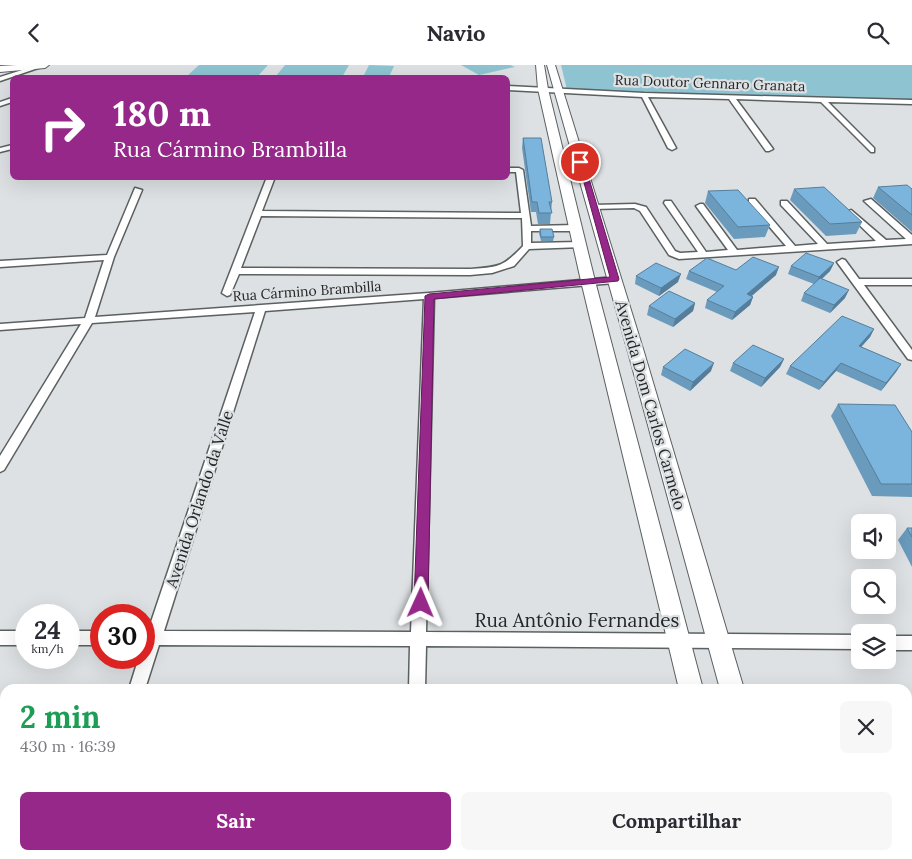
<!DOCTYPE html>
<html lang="pt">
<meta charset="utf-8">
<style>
:root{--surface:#fff;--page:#f7f7f7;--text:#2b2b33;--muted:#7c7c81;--accent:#952889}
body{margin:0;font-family:Lora,serif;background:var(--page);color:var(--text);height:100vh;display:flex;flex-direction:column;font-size:19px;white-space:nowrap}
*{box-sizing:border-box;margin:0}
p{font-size:16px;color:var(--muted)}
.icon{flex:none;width:28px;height:28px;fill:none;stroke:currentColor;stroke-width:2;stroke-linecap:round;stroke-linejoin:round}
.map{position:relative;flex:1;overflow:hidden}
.sheet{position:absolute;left:0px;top:619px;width:912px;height:176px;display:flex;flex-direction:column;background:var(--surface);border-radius:15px 15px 0 0;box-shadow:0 5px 20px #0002}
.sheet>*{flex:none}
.hud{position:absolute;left:10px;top:10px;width:500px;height:105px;border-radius:8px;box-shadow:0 5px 20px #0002;background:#952889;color:#fff;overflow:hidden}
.buttons{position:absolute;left:851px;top:449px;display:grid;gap:10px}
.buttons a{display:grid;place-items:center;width:45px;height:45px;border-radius:8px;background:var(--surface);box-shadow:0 5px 20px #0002;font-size:25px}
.speed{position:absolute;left:15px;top:539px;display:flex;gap:10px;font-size:25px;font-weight:700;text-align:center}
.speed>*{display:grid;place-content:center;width:65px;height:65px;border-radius:50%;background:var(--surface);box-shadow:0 5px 20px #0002;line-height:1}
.speed small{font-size:12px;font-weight:400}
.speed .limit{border:8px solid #d22;background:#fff;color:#111}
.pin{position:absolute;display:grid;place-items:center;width:42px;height:42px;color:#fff;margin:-21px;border:2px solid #fff;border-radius:50%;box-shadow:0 1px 5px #0007}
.me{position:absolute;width:55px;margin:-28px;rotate:1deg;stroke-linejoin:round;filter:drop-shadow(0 0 4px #0008)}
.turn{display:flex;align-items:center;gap:18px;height:105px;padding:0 20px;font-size:22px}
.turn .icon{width:65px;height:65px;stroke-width:2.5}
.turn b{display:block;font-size:35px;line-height:42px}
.round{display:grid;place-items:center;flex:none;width:52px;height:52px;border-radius:8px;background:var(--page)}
.overview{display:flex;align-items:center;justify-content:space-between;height:85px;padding:0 20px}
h1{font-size:30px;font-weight:800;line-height:38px;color:#1e9e55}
.primary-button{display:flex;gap:10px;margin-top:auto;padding:10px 20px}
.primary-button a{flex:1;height:58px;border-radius:8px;background:var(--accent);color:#fff;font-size:20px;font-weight:800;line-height:58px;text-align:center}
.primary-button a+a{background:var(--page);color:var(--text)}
header{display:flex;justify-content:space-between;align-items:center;height:65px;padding:0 20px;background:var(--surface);font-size:22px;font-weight:800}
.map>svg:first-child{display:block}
</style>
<header><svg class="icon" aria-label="back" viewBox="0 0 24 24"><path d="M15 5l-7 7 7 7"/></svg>Navio<svg class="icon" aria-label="search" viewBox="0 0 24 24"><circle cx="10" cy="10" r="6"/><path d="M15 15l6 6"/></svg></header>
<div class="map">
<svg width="912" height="794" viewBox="0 0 912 794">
<rect width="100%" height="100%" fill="#dde1e3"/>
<g fill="#8ec4d2">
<path d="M199 0H268L257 12 187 11Z"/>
<path d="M285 0H349L342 12 276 11Z"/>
<path d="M369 0 394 1 389 12H363Z"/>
<path d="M461 0H510L515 2 479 10Z"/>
<path d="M561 0H912V36L567 25Z"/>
</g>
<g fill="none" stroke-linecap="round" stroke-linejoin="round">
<defs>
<g id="street">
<path d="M38 0 44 1 0 16V12Z"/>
<path d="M508 21 644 28 912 35V39L828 37 874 83V87H871L821 37 736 34 773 84 769 86H766L729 34 648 32 676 83 672 85 668 83 642 32 508 25Z"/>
<path d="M12 33V37L0 41V37Z"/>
<path d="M12 80V84L0 87V83Z"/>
<path d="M508 103H519L523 105 531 161 576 160 580 163 576 166H531V178L580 177 583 178V182L529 184 514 201 492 208 470 210 239 209 230 230 227 231 222 228 267 112H275L262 146 521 148 516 107H508ZM261 151 522 153 523 181C503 202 499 202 470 204L241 203Z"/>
<path d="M135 123 142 125 114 192 95 252 429 228 615 212 620 215 615 218 434 233 426 567 860 570V584L426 581 425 624H409L410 581 159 580 145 624H129L139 592H144V566H148L255 247 92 258 4 405 0 407V391L81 259 0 265V259L85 253 104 195 0 202V196L107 190ZM424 234 411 567 164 566 265 246Z"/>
<path d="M749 134H755L795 181 818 179 781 140V136H787L827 179 876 176 848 149 847 147 851 145 886 175 906 174 864 136 871 134 912 170V179L679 194 669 190 640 146 634 143 593 144 589 142 593 140 635 139 646 142 675 186 680 188 698 187 664 138 665 136H671L706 187 728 185 696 141 700 139H703L737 185 786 181 749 138Z"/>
<path d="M842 194 845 195 859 214H912V220H864L912 285V295L908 294 837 197Z"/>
<rect x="0" y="566" width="26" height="14"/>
<rect x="69" y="566" width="32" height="14"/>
<rect x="888" y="571" width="24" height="14"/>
<path d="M72 790H92L90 794H70Z"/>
<rect x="399" y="790" width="20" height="4"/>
</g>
<g id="secondary">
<path d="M16 0H49L45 3 0 7V1Z"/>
<path d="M536 0H544L548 24 595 216 703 624H679L581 216 538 24Z"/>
<path d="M547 0H555L644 287 744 624H720L628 287Z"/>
<path d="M718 790H746L747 794H719Z"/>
<path d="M763 790H791L792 794H764Z"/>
</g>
</defs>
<use href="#street" stroke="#5b6061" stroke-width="3"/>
<use href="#secondary" stroke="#5b6061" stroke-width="2"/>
<use href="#street" fill="#fff" fill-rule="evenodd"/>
<use href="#secondary" fill="#fff" fill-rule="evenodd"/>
</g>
<g fill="#6a9bbd">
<path d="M523 73 552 137 550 159H538L536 147H531L522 83Z"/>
<path d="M878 122 912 124V167L873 133Z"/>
<path d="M794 124 862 157 856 169 826 171 790 135Z"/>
<path d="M708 126 770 160 765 172 734 174 705 138Z"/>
<path d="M540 164 554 172 553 176H541L539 168Z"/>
<path d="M834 198 830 206 822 214 845 233 830 248 801 236 804 228 814 219 788 209 791 201Z"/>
<path d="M736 205 776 210 752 231 753 232 750 240 732 255 705 243 707 235 717 227 686 214 689 206Z"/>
<path d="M636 211 678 217 659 231 635 219Z"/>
<path d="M695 238 693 246 673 262 647 250 649 241Z"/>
<path d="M874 264 870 272 861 282 901 299 896 307 881 326 836 306 819 325 786 309 790 301Z"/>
<path d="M784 294 780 302 761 322 730 306 733 298Z"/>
<path d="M663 302 711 306 690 326 661 310Z"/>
<path d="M838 339 912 367V432L872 431 831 351Z"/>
<path d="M907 463H912V502L898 475Z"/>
<rect x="908" y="670" width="4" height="74"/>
<path d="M908 761 912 794H896L894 790H908Z"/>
<path d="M579 790H678L672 793 636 791V794H579Z"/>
</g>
<g fill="#567e9a">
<path d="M834 198 830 206 815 220 819 212Z"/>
<path d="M779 202 776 210 744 237 747 229Z"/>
<path d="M681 209 678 217 659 231 661 223Z"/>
<path d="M849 225 845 233 830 248 834 240Z"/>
<path d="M753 232 750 240 732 255 735 247Z"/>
<path d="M695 238 693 246 673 262 675 254Z"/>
<path d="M874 264 870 272 855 289 859 281Z"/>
<path d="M784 294 780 302 761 322 765 313Z"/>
<path d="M714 298 711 306 690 326 693 317Z"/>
<path d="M841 298 836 306 819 325 824 317Z"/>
<path d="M901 299 896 307 881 326 886 318Z"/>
</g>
<g fill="#7bb4dc" stroke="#567e9a">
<path d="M523 73H541L552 137H549L552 148H539L537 137H532Z"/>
<path d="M907 120 912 124V150L878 122Z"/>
<path d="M824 122 862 157 830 159 794 124Z"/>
<path d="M738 125 770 160 738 162 708 126Z"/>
<path d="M540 164H552L554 172H541Z"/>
<path d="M806 188 834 198 819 212 791 201Z"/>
<path d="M753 192 779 202 747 229 753 232 735 247 707 235 724 221 689 206 707 193 736 205Z"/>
<path d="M656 198 681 209 661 223 636 211Z"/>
<path d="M820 213 849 225 834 240 804 228Z"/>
<path d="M669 226 695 238 675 254 649 241Z"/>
<path d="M842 251 874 264 859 281 901 299 886 318 841 298 824 317 790 301Z"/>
<path d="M753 280 784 294 765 313 733 298Z"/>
<path d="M685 284 714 298 693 317 663 302Z"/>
<path d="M838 339 895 340 912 367V419H881Z"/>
<path d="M907 463H912V472Z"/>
<rect x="908" y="670" width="4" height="66"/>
<path d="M908 761H912V794L908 783Z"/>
<rect x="585" y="790" width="51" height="4"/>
</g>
<path fill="#952889" stroke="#611a59" d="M578 96 584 97 619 214 618 216 434 234 428 538 426 542 421 544 416 542 414 538 425 231 429 229 610 212Z"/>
<g text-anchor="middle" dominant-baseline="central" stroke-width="4.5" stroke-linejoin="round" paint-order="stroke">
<g font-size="14" fill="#252627" stroke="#dde1e3">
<text transform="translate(710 18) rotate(2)">Rua Doutor Gennaro Granata</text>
<text transform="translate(307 226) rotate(-4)">Rua Cármino Brambilla</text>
</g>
<g font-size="16" fill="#252627" stroke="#dde1e3">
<text transform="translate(651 340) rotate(74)">Avenida Dom Carlos Carmelo</text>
<text transform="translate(199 434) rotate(-72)">Avenida Orlando da Valle</text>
</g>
<g font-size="19" fill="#252627" stroke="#dde1e3">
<text x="577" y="555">Rua Antônio Fernandes</text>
</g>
</g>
</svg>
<div class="buttons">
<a><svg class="icon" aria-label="sound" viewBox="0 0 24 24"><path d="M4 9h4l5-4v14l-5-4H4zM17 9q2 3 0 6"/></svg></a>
<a><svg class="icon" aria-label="search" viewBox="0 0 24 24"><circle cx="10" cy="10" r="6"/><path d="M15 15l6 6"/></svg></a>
<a><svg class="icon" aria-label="layers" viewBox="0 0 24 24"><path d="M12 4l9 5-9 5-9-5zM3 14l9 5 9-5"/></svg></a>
</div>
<div class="speed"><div>24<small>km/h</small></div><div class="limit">30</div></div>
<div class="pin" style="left:580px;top:97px;background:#d93025"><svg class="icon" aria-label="arrive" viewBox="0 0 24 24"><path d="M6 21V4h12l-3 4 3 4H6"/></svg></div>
<svg class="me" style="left:421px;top:538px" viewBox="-20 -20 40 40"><path d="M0-17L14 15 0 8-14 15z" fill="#952889" stroke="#fff" stroke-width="4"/></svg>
<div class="hud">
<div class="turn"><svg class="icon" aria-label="right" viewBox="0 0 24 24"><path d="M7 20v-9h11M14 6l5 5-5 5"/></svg><div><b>180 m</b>Rua Cármino Brambilla</div></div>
</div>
<section class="sheet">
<div class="overview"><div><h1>2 min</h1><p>430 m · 16:39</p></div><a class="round"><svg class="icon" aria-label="close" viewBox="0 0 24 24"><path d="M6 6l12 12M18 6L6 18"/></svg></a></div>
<div class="primary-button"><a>Sair</a><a>Compartilhar</a></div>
</section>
</div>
